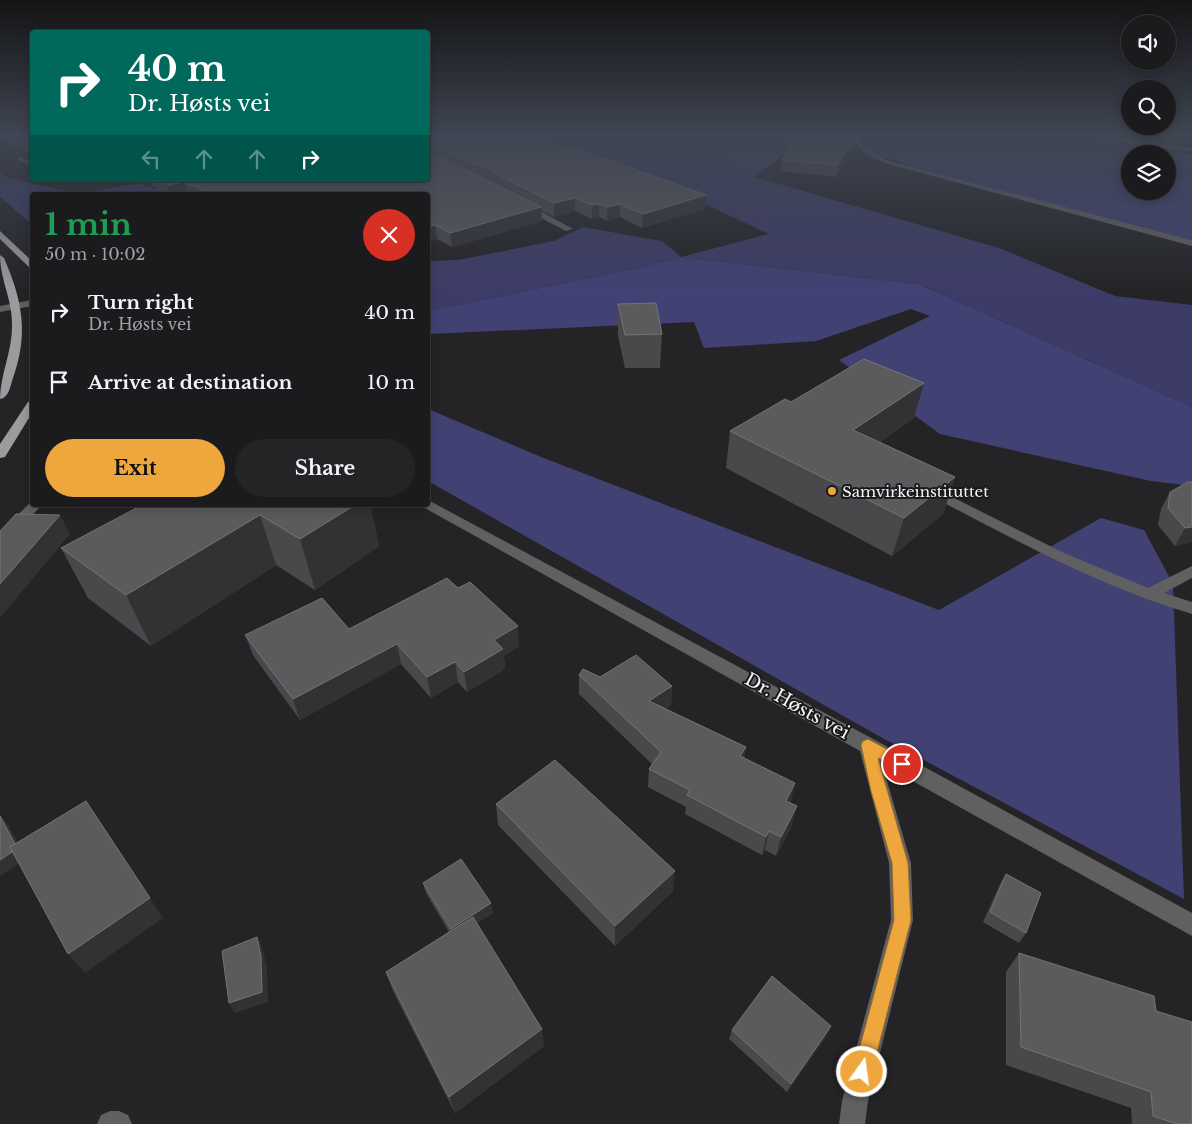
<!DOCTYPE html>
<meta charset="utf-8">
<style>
:root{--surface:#1b1b1d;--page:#242426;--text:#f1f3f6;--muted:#a0a1a4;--line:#39393b;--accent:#eea73d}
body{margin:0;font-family:"Libre Baskerville",serif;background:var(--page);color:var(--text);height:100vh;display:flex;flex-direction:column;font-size:19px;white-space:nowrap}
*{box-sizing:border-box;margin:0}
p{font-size:16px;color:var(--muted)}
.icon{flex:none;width:28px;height:28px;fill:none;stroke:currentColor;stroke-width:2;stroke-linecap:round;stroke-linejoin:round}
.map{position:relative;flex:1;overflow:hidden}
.details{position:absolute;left:30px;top:192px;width:400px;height:315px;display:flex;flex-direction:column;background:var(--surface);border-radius:5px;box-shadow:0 2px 12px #0003,0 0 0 1px var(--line)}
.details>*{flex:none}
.guide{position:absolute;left:30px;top:30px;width:400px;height:152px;border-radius:5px;box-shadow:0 2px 12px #0003,0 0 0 1px var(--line);background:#00695c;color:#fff;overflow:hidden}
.buttons{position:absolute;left:1121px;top:15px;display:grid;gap:10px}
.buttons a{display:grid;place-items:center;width:55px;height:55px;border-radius:50%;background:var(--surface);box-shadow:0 2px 12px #0003,0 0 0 1px var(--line);font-size:25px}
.pin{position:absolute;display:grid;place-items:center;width:42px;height:42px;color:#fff;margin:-21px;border:2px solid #fff;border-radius:50%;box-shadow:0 1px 5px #0007}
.me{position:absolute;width:55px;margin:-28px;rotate:14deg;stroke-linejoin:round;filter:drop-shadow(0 0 4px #0008)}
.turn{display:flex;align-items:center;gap:18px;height:105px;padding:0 15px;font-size:22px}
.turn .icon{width:65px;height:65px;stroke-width:2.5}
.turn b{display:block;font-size:35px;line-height:42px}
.lanes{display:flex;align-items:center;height:48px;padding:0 15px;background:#0003;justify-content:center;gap:25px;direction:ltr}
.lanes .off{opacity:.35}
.round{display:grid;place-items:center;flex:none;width:52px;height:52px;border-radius:26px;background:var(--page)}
.overview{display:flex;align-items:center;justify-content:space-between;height:85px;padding:0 15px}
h1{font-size:30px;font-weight:700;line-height:38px;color:#1e9e55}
.cta{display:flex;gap:10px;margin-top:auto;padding:10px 15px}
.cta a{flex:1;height:58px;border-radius:30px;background:var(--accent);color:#111;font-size:20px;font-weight:700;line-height:58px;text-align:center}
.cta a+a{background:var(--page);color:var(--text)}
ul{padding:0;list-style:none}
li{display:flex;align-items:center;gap:15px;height:70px;padding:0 15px}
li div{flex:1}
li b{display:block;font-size:19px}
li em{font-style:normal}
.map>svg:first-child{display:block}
</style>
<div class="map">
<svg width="1192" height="1124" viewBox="0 0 1192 1124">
<rect width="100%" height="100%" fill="#242427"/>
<g fill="#3d3c68">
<path d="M543 135H666L715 150 755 177 999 248 1115 296 1192 305V407L919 284 681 257 637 268 428 311V261L458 260 554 241 583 227 662 241 681 257 769 234 688 196Z"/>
<path d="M0 172 5 177 78 194 140 183 172 195H32V224L0 197Z"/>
</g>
<g fill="#424174" fill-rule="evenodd">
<path d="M666 135H848L798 144 754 177 715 150Z"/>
<path d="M871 135H1062L1192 154V240L923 170 869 152 868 137ZM1130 154H1168V191H1130Z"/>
<path d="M681 257 919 284 1192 407V486L1151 481 940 434 839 360 930 316 911 309 816 341 704 348 694 322 428 334V311L637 268Z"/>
<path d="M428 409 541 457 939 610 1101 518 1144 530 1173 584 1184 899 877 735 428 481Z"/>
</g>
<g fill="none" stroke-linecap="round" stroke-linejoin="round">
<g fill="#606061" fill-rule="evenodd">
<path d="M856 135H862L860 142 869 150 889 161 1192 240V246L885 163 864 153 854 142Z"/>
<path d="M1077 135H1106L1192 148V152L1080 137Z"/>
<path d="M20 157 32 162V166L18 160V158Z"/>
<path d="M520 203H526L573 229 566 231 520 207Z"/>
<path d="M32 300V306L0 312V306Z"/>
<path d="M930 486 1066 554 1148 588 1192 566V578L1164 593 1192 602V614C1098 586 1012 538 925 493L923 490Z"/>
<path d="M428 500 875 740 1192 913V936L882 764 911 863 913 920 868 1101 865 1124H839L842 1101 891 920 889 863 860 751 423 507 422 505H428Z"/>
<path d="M32 501V505H42L5 543 0 545V532Z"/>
<path d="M110 1111H119L128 1115 132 1124H97L101 1115Z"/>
</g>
<g fill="#9b9b9e" fill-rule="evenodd">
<path d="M0 231 32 261V268L29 267 0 239Z"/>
<path d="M0 255 4 258C23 302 29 335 12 381 10 388 8 398 0 399 0 375 12 352 12 327 13 300 0 280 0 255Z"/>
<path d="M28 402H32V413L5 457 0 458V444Z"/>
</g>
</g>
<g fill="#49494c">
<path d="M0 135H32L31 154 0 138Z"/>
<path d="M428 135 570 149 706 195 705 209 642 228 620 217 607 221 599 217 592 219 575 211 554 217 541 210 542 221 452 247 437 239 428 241V195H166L144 180H428Z"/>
<path d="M795 135H856L854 145 836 177 781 171 782 160Z"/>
<path d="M1145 135H1192V143L1187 141 1177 144Z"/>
<path d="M618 304 662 334 660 368H625L618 336Z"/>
<path d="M924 383 914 418 880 442 955 477 943 514 892 556 726 468 730 431 791 402Z"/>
<path d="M1170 492 1192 542 1175 546 1158 525 1161 509Z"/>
<path d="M142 505H370L379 546 315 590 276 565 151 646 88 598 61 548Z"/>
<path d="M349 629 519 646 504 656 505 669 467 692 458 682 431 698 401 664 300 720 253 655 245 635Z"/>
<path d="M579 675 672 686 671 705 665 709 746 747 744 758 790 803 792 825 776 856 765 850 762 855 685 814 686 807 648 787 649 769 652 764 579 694Z"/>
<path d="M496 804 673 891 615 946 498 825Z"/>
<path d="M1006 874 1026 933 1019 943 983 922 1000 884Z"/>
<path d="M423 883 493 913 477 923 544 1046 455 1113 393 991 386 972 449 932 426 893Z"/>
<path d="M1019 953 1156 1011 1192 1124H1132L1131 1108 1006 1065V972Z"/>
<path d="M831 1026 827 1035 787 1092 729 1039 732 1030Z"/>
</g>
<g fill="#323235">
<path d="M855 135 854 145 836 177 838 165Z"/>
<path d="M1181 135H1189L1187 141 1177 144Z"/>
<path d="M32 141V154H31L26 142Z"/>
<path d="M184 182 188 195H170L167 185Z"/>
<path d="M706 195 705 209 642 228 643 214Z"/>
<path d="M575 198V211L554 217V203Z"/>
<path d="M599 204V217L592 219V205Z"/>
<path d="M620 204V217L607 221V207Z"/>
<path d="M541 207 542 221 452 247 450 233Z"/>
<path d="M435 225 437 239 428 242V227Z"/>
<path d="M924 383 914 418 845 467 853 430Z"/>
<path d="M955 477 943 514 892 556 904 518Z"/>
<path d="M355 505H370L379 546 315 590 300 539Z"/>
<path d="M60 515 70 534 0 618V584Z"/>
<path d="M260 515 276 565 151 646 126 595Z"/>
<path d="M1192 527V542L1175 546 1185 528Z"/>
<path d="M518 626 519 646 504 656 505 669 467 692 464 672 494 640Z"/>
<path d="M397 644 401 664 300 720 293 699Z"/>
<path d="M455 662 458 682 431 698 427 677Z"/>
<path d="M672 686 671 705 648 720 649 701Z"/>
<path d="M746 747 742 766 740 756Z"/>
<path d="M795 783 791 802 781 819 786 801Z"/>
<path d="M86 801 163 918 85 973 68 954Z"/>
<path d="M797 806 792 825 776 856 781 837Z"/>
<path d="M0 815 8 825 27 859 0 876Z"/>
<path d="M769 831 765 850 762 855 766 837Z"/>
<path d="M675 871 673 891 615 946V926Z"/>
<path d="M491 903 493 913 453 939 451 929Z"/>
<path d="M257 937 262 947 267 967 268 1002 235 1013 229 1003Z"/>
<path d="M831 1026 827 1035 787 1092 791 1084Z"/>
<path d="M542 1029 544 1046 455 1113 449 1097Z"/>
</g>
<g fill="#5b5b5e" stroke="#747476">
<path d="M12 135H32V141L26 142Z"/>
<path d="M428 135H535L570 149 575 148 706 195 643 214 620 204 607 207 599 204 592 205 575 198 554 203 483 167 428 144Z"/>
<path d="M795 135H855L838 165 782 160Z"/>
<path d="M428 151 541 207 450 233 435 225 428 227V195H215L184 182 167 185 159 180H428Z"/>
<path d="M656 303 662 334 625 335 618 304Z"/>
<path d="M864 359 924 383 853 430 955 477 904 518 730 431 785 399 791 402Z"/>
<path d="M1188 482H1192V527L1185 528 1168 508 1170 492Z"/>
<path d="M142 505H355L300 539 260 515 126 595 61 548Z"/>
<path d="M16 514 60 515 0 584V531Z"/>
<path d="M447 578 458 588 470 582 518 626 494 640 503 649 464 672 455 662 427 677 397 644 293 699 245 635 322 598 349 629Z"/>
<path d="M636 655 672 686 649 701 746 747 740 756 795 783 786 801 797 806 781 837 769 831 766 837 687 795 690 790 649 769 661 752 579 675 583 669 600 677Z"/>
<path d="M555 760 675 871 615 926 496 804Z"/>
<path d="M86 801 150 898 68 954 10 847Z"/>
<path d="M0 816 15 844 10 847 12 852 0 860Z"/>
<path d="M461 859 491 903 451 929 423 883Z"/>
<path d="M1006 874 1041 893 1026 933 990 912Z"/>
<path d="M473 917 542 1029 449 1097 386 972Z"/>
<path d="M257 937 261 957 262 992 229 1003 222 951Z"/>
<path d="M1019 953 1154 996 1156 1011 1192 1022V1124H1177L1153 1116 1151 1092 1021 1047Z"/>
<path d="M772 976 831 1026 791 1084 732 1030Z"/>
</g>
<linearGradient id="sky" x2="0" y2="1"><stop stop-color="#141415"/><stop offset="0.46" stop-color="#3f4552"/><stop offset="1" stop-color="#3f4552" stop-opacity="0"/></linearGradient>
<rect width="1192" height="292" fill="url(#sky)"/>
<path fill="#eea73d" stroke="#9b6d28" d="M868 739 907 760 909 764 907 768 902 770 878 758 908 863 911 920 872 1072 869 1079 862 1081 856 1079 853 1072 894 920 892 863 871 791 861 745 863 741Z"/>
<circle fill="#eea73d" stroke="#1a1a1d" stroke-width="2" cx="832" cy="491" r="5"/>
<g text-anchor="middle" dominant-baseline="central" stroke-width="4" stroke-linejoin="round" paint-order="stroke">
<g font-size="15" fill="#f5f5f7" stroke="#1a1a1d" text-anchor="start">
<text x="842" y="491">Samvirkeinstituttet</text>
</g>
<g font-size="18" fill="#f5f5f7" stroke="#1a1a1d">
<text transform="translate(797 706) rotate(29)">Dr. Høsts vei</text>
</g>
</g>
</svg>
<div class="buttons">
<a><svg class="icon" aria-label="sound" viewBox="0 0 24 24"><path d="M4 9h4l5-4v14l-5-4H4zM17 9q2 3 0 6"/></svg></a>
<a><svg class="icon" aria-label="search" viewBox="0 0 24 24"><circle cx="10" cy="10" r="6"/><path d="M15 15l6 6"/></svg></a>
<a><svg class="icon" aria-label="layers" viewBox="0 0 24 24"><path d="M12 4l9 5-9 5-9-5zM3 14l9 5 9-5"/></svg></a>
</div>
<div class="pin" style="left:902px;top:764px;background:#d93025"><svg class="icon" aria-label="arrive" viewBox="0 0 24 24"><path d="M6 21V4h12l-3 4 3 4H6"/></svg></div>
<svg class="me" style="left:862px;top:1072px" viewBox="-20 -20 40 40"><circle r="17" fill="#eea73d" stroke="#fff" stroke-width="3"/><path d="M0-11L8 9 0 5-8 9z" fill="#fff"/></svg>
<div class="guide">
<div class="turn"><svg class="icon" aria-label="right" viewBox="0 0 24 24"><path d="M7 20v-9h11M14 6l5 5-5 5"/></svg><div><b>40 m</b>Dr. Høsts vei</div></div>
<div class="lanes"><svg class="icon off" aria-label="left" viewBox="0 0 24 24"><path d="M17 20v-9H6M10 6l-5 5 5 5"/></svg><svg class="icon off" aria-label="ahead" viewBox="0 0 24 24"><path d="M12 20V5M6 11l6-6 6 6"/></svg><svg class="icon off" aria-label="ahead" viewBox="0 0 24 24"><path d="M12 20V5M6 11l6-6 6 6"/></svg><svg class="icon" aria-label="right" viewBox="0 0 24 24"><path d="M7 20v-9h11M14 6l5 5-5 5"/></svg></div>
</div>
<section class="details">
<div class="overview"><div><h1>1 min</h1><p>50 m · 10:02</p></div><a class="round" style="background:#d93025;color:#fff"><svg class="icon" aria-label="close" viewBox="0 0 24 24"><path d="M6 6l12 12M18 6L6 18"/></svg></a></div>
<ul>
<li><svg class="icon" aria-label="right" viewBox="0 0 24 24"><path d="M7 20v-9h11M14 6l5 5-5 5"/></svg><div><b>Turn right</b><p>Dr. Høsts vei</p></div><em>40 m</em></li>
<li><svg class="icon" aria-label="arrive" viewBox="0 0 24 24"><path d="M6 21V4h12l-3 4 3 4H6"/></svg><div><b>Arrive at destination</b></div><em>10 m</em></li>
</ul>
<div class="cta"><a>Exit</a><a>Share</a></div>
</section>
</div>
